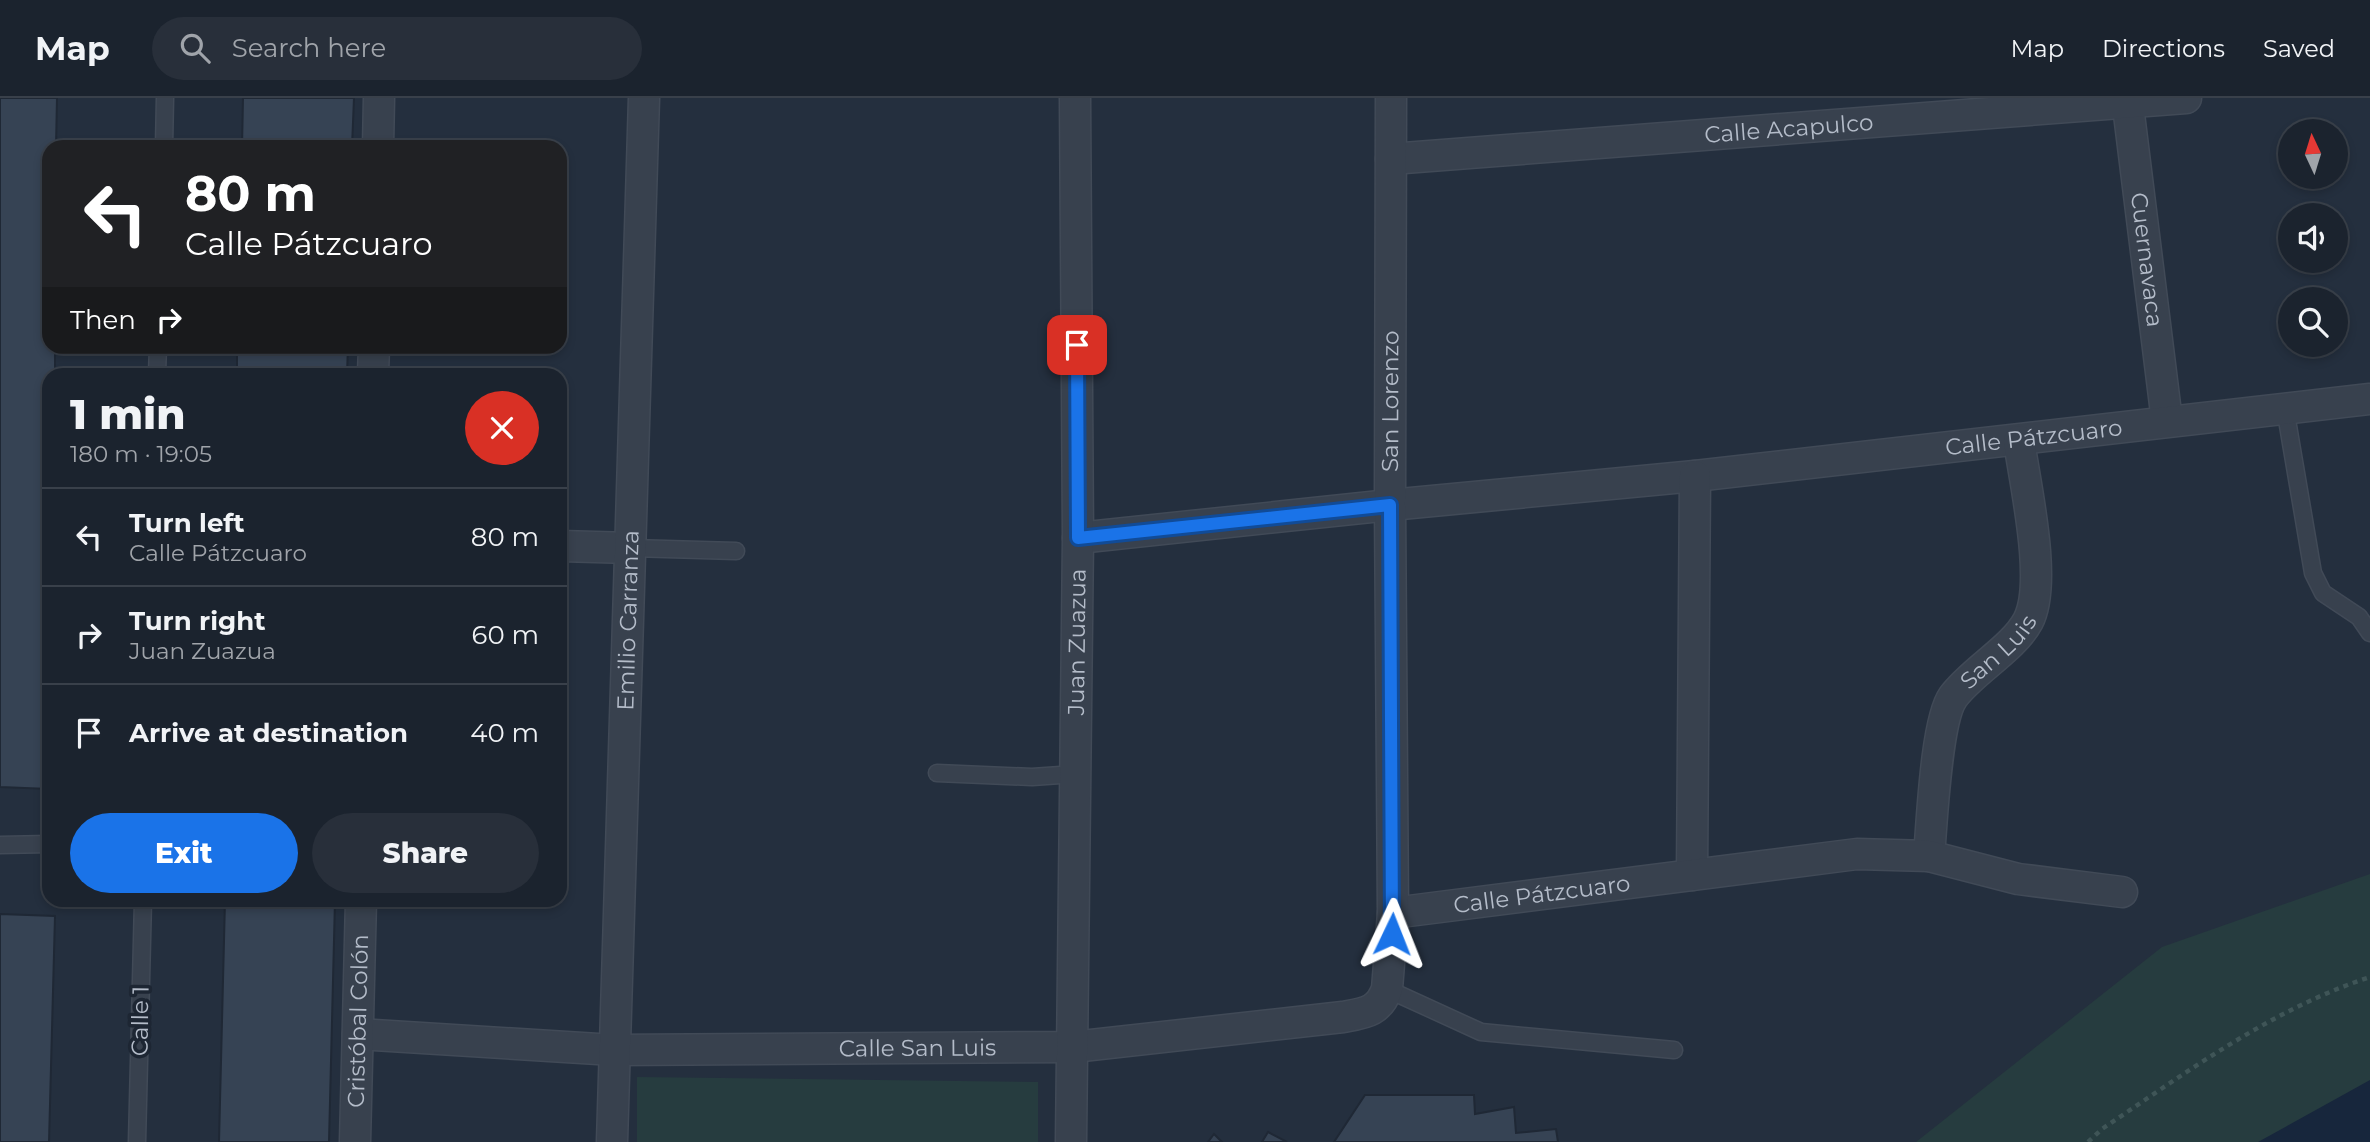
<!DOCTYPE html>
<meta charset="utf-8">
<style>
:root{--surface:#1b232e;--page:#282f3a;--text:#f1f3f6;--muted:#a0a4aa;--line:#39404a;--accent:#1a73e8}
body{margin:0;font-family:Montserrat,sans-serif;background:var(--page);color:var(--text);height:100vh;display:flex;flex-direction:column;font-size:26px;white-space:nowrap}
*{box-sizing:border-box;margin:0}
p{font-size:23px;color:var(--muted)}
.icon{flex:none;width:38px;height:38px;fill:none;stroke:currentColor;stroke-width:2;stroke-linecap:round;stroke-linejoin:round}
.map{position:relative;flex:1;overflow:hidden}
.panel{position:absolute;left:42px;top:270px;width:525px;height:539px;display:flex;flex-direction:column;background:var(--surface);border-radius:21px;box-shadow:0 4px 10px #0003,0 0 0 2px var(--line)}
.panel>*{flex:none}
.banner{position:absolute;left:42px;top:42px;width:525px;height:214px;border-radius:21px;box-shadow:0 4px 10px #0003,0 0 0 2px var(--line);background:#202124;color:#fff;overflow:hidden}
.needle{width:46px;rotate:356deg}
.controls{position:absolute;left:2278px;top:21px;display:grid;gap:14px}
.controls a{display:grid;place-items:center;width:70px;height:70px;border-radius:50%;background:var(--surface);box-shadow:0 4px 10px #0003,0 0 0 2px var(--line);font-size:35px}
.pin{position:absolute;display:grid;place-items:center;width:60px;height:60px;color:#fff;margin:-30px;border-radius:14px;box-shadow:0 4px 10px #0006}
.me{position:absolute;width:77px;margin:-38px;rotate:2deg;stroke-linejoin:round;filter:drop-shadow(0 0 5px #0008)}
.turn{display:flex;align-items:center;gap:24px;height:147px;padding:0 28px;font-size:32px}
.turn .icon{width:91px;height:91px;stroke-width:2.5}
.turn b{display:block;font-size:49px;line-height:60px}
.then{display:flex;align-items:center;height:66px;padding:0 28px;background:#0003;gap:14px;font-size:26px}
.round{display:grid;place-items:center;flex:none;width:74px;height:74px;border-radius:37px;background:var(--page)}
.head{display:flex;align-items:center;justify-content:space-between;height:119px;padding:0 28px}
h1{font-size:42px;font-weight:800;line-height:52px}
.button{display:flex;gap:14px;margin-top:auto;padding:14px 28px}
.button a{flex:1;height:80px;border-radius:42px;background:var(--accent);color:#fff;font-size:28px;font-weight:800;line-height:80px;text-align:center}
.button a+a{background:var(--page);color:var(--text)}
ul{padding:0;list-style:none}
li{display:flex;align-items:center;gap:21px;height:98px;padding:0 28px;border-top:2px solid var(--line)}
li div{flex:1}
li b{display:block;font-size:26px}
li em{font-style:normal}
header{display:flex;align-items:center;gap:42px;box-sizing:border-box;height:98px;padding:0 35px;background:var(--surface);border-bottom:2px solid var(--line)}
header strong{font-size:33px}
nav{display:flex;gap:38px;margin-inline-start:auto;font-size:24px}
.search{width:490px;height:63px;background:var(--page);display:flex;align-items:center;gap:18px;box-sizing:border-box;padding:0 24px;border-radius:38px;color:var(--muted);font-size:26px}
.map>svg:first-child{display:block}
</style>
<header>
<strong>Map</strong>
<div class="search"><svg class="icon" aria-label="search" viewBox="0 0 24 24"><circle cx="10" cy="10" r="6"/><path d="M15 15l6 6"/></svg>Search here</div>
<nav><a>Map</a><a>Directions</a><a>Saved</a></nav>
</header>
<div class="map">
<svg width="2370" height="1044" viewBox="0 0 2370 1044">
<rect width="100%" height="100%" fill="#242f3e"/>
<g fill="#263c3f">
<path d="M2370 776V1044H1916L2162 849Z"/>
<path d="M637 979 1038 984V1044H637Z"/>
</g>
<path fill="#17263c" d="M2370 982V1044H2258Z"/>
<g fill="#364354" stroke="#1f2835" stroke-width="2">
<path d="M0 0H57L56 49H49V248H55V276H49V691L0 689Z"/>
<path d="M243 0H354L352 49H242Z"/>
<path d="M237 248H348L347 276H237Z"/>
<path d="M225 802H335L329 1044H219Z"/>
<path d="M0 816 55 818 49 1044H0Z"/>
<path d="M1365 997H1474L1475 1016 1514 1009 1516 1035 1556 1031 1558 1044H1334Z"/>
<path d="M1268 1034 1287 1044H1262Z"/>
<path d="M1214 1036 1222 1044H1208Z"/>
</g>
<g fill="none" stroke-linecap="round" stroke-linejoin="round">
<defs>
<g id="lane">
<path d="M164 49 165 0"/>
<path d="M157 276 158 248"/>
<path d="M2285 310 2313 475 2323 495 2359 519 2370 535"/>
<path d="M631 450 736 453"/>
<path d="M937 675 1032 679 1075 676"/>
<path d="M0 747 49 746"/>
<path d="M1387 891 1481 934 1674 952"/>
<path d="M137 1044 143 802"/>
</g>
<g id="street">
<path id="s1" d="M2127 0 2167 323"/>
<path d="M378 49 379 0"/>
<path id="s2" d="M1391 61 2186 0"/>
<path d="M373 276 374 248"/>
<path id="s3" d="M1078 440 1390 407 1695 378 2370 301"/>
<path d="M560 448 631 450"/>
<path id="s4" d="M1929 758C1932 724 1936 623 1953 599 1972 573 2013 551 2028 523 2048 485 2025 386 2019 343"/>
<path d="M1692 777 1695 378"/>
<path id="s5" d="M1393 815 1857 756 1929 758 2018 781 2122 794"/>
<path id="s6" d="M358 936 614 952 1073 949 1343 919C1365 915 1379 914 1387 891L1393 815 1390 407 1391 0"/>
<path id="s7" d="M355 1044 361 802"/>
<path id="s8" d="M612 1044 644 0"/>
<path id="s9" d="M1071 1044 1078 440 1075 0"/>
</g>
</defs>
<use href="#lane" stroke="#414a57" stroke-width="19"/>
<use href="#street" stroke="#414a57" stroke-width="33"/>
<path stroke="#3f5557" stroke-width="4.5" stroke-dasharray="5 5" stroke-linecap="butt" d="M2088 1044 2102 1031C2187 974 2272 911 2370 879"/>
<use href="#lane" stroke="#38414e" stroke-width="16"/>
<use href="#street" stroke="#38414e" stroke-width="30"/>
</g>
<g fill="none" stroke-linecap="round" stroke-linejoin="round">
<defs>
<path id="route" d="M1077 247 1078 440 1390 407 1392 836"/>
</defs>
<use href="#route" stroke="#114b97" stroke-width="18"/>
<use href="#route" stroke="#1a73e8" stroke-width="12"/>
</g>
<g text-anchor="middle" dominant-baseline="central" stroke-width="7" stroke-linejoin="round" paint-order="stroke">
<g font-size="23" fill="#b4bcc9" stroke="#1d2633">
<text stroke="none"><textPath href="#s2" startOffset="399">Calle Acapulco</textPath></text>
<text stroke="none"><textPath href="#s1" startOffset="163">Cuernavaca</textPath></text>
<text stroke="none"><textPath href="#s6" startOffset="1631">San Lorenzo</textPath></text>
<text stroke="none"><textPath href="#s3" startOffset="961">Calle Pátzcuaro</textPath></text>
<text stroke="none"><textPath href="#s8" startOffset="522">Emilio Carranza</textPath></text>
<text stroke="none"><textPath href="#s9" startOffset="500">Juan Zuazua</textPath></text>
<text stroke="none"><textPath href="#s4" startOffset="226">San Luis</textPath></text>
<text stroke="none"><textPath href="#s5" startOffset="150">Calle Pátzcuaro</textPath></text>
<text transform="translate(140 923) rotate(-89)">Calle 1</text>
<text stroke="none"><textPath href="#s7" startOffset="121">Cristóbal Colón</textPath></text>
<text stroke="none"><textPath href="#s6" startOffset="560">Calle San Luis</textPath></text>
</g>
</g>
</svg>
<div class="controls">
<a><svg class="needle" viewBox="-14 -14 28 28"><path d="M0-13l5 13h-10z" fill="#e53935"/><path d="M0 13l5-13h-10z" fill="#a0a4aa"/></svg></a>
<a><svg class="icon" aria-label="sound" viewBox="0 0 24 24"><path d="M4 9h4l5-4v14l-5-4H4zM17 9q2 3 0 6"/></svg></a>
<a><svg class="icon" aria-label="search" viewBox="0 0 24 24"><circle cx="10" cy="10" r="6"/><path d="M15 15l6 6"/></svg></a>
</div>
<div class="pin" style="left:1077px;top:247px;background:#d93025"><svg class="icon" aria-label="arrive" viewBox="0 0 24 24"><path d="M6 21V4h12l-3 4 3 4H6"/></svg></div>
<svg class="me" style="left:1392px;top:836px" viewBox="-20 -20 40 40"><path d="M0-17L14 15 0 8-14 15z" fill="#1a73e8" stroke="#fff" stroke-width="4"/></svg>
<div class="banner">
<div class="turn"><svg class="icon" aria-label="left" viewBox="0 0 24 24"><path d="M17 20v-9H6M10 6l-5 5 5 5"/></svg><div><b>80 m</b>Calle Pátzcuaro</div></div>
<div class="then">Then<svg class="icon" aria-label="right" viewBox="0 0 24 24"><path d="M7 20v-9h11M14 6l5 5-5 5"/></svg></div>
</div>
<section class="panel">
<div class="head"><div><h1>1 min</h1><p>180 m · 19:05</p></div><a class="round" style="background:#d93025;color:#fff"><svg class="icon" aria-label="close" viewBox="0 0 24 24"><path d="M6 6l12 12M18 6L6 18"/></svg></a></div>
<ul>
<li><svg class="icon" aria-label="left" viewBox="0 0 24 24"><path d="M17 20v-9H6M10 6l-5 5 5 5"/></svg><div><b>Turn left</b><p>Calle Pátzcuaro</p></div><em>80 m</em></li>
<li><svg class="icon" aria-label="right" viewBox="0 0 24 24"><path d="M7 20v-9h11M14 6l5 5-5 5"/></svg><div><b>Turn right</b><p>Juan Zuazua</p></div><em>60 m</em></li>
<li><svg class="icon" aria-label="arrive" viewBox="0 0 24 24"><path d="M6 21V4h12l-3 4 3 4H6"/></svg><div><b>Arrive at destination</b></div><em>40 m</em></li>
</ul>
<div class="button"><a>Exit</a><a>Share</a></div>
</section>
</div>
